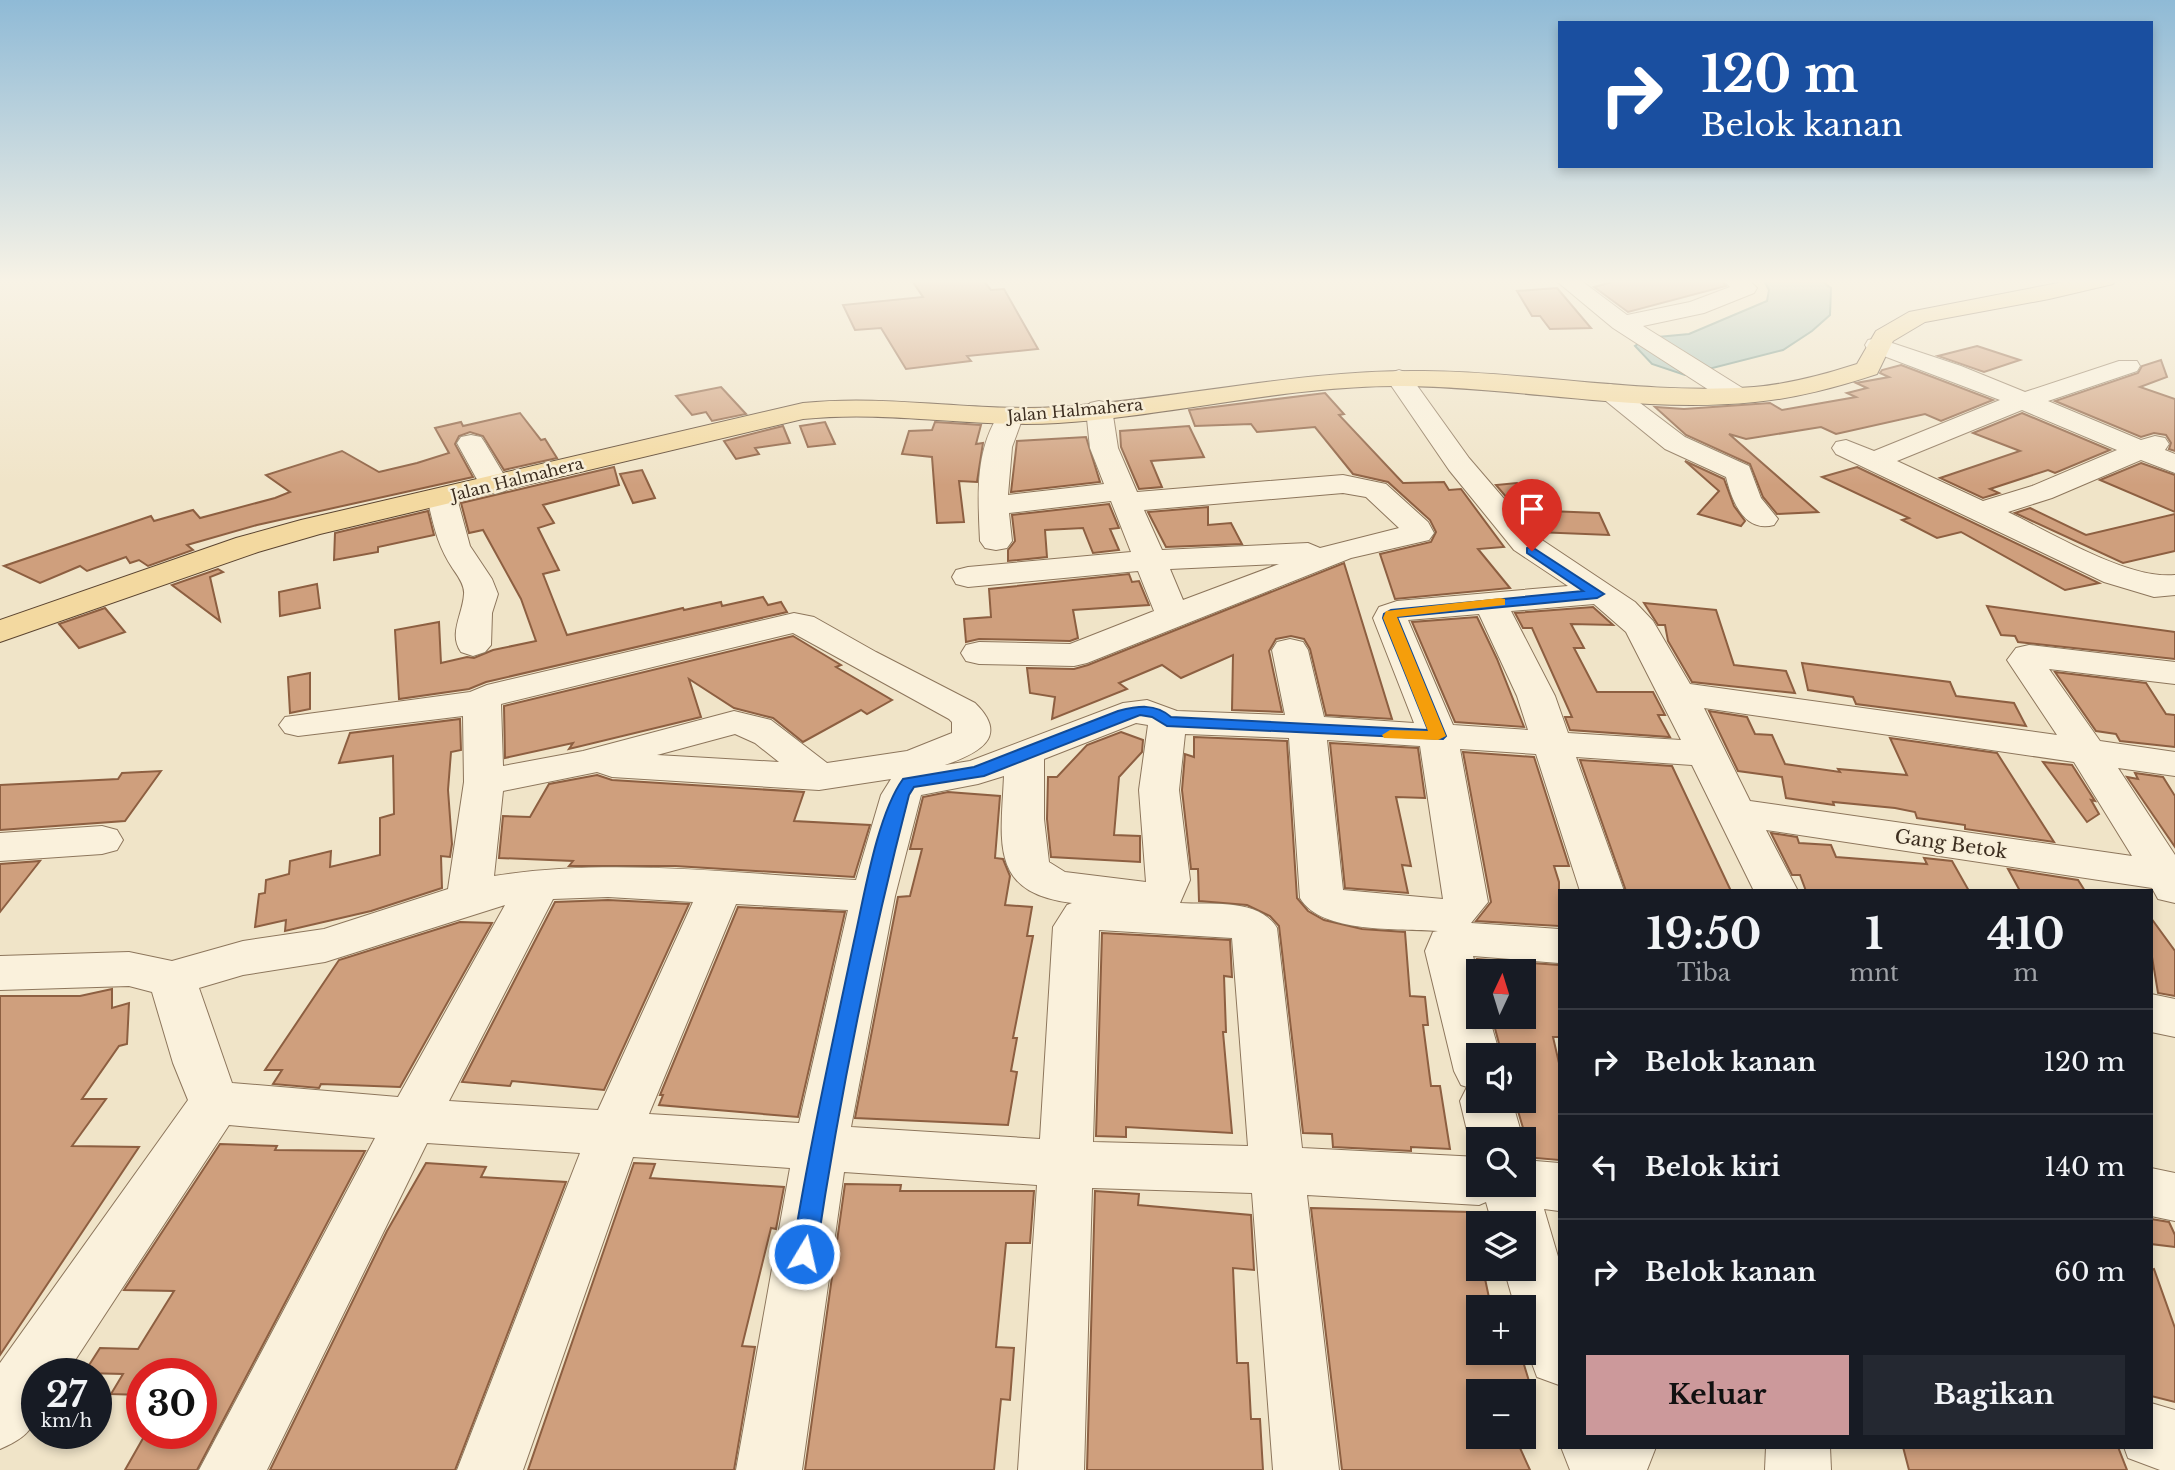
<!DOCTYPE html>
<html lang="id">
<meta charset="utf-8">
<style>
:root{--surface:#171b24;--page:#242831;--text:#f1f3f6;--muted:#9ea1a6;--line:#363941;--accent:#cc999b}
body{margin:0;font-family:"Libre Baskerville",serif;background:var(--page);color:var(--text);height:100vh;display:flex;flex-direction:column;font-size:26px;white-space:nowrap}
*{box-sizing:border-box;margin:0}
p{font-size:23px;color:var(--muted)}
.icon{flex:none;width:38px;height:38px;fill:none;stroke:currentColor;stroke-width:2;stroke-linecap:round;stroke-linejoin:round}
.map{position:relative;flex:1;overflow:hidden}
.drawer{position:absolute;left:1558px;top:889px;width:595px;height:560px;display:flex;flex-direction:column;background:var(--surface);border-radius:0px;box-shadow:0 4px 10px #0003}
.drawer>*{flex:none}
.guide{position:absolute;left:1558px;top:21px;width:595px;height:147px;border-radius:0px;box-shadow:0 4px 10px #0003;background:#1a4fa0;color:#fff;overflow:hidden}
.needle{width:46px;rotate:4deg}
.tools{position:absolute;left:1466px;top:959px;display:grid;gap:14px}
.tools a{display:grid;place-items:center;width:70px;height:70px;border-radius:0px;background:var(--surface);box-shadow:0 4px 10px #0003;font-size:35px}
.speed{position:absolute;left:21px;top:1358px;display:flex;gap:14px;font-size:35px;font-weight:700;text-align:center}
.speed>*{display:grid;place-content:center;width:91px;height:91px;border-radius:50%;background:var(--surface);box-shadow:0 4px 10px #0003;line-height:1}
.speed small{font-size:18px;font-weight:400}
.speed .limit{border:10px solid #d22;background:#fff;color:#111}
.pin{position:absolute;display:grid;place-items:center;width:60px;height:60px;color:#fff;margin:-72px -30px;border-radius:50% 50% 50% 0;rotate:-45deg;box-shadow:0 0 7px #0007}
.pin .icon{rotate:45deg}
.me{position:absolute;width:77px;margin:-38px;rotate:9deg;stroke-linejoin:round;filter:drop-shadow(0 0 5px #0008)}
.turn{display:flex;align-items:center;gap:24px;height:147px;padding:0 28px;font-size:32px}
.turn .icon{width:91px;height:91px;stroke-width:2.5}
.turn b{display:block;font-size:49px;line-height:60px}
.eta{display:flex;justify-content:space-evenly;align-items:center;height:119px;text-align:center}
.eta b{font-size:42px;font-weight:700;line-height:49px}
.button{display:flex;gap:14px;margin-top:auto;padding:14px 28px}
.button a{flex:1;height:80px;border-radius:0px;background:var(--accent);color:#111;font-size:28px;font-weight:700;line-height:80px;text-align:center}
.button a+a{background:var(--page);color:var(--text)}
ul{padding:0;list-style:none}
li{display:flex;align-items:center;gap:21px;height:105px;padding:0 28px;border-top:2px solid var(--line)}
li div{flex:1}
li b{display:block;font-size:26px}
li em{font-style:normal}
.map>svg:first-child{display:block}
</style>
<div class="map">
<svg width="2175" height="1470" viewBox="0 0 2175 1470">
<rect width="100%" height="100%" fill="#f0e4c8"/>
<path fill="#a9c4bc" stroke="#6f938a" stroke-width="2" d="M1763 279H1819L1831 288 1830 315 1812 331 1783 350 1685 375 1652 364 1635 346 1647 338 1689 334 1767 301 1769 290Z"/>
<g fill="#cf9f7d" stroke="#8d5f41" stroke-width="2">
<path d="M939 279H982L991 290 1004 289 1038 349 967 356 971 361 906 369 881 328 855 330 843 305 923 297 913 282Z"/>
<path d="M1623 279H1721L1726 286 1628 312 1594 287Z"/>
<path d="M1557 288 1591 328 1550 329 1540 316H1532L1517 291Z"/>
<path d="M1977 346 2020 360 1984 372 1938 356Z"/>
<path d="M2161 360 2167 377 2140 387 2175 399V451L2169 449 2171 443 2166 435 2154 433 2141 437 2055 401 2138 373 2142 366Z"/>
<path d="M1901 365 1993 400 1941 421 1925 414 1836 434 1821 427 1746 439 1729 434 1818 512 1777 514 1763 497 1750 464 1686 435 1655 407 1684 409 1770 403 1782 410 1856 397 1847 393 1867 388 1856 383 1889 377 1880 373 1882 370Z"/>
<path d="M721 387 746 414 712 421 706 412 692 415 676 396Z"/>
<path d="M1325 393 1344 414 1339 415 1403 483 1444 482 1449 490 1461 489 1504 547 1478 549 1510 588 1395 599 1380 554 1431 542 1436 532 1430 520 1388 482 1353 474 1315 427 1257 432 1251 424 1195 426 1189 410Z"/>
<path d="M520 413 541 440 545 439 557 458 504 470 483 436 470 432 459 436 455 444 473 477 257 525 187 545 193 550 148 566 139 560 130 563 126 557 87 571 80 566 40 583 4 566 151 516 154 521 193 510 200 518 275 498 290 492 266 475 342 451 379 472 417 463 449 453 435 428 461 422 463 426Z"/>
<path d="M2022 413 2110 450 2055 473 2048 470 1990 489 1999 493 1983 498 1940 478 2020 451 1973 433Z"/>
<path d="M825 422 835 444 808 447 800 426Z"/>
<path d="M935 422 981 425 976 444 983 443 977 482 959 481 964 522 937 523 932 457 902 454 909 431 932 430Z"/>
<path d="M783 426 790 443 755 448 759 454 736 459 724 441Z"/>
<path d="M1189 426 1204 457 1151 461 1162 487 1139 489 1121 447 1120 431Z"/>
<path d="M1086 437 1100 482 1011 492 1017 441Z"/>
<path d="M1685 461 1724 479 1734 506 1745 521 1741 526 1698 514 1719 491Z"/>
<path d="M2141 463 2175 475V512L2100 480Z"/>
<path d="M614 467 619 485 543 505 554 523 538 528 559 570 543 574 567 635 683 608 684 610 721 602 722 606 763 597 768 605 781 602 787 612 486 682 469 689 399 699 395 630 439 622 441 663 467 657 474 658 493 650 536 641 521 599 483 530 469 533 461 503Z"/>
<path d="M1857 467 2099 583 2065 590 1961 532 1937 538 1902 520 1909 518 1822 477Z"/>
<path d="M642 470 655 498 633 503 620 474Z"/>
<path d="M1517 483 1548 511 1599 513 1609 535 1536 532 1496 485Z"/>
<path d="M1109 504 1119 528 1110 529 1119 550 1093 553 1083 528 1045 530 1047 557 1008 561V550L1015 541 1012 515Z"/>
<path d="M1208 507V525L1231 523 1242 544 1166 547 1148 512Z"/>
<path d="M2030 508 2086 535 2175 514V551L2123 563 2015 513Z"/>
<path d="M428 511 434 535 378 547V552L334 560 335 533Z"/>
<path d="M1344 563 1392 719 1326 715 1310 649 1304 639 1291 636 1276 639 1269 651 1282 712 1232 710 1233 655 1181 678 1162 665 1119 683 1127 689 1052 719 1055 697 1030 693 1027 668 1074 669 1088 665Z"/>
<path d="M218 569 223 572 210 577 220 621 172 585Z"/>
<path d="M1129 574 1132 582 1139 581 1149 605 1073 610 1078 638 1070 641 979 639 966 642 964 619 991 617 989 589Z"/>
<path d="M317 584 320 608 280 616 279 592Z"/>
<path d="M1644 603 1716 610 1734 665 1786 671 1795 693 1692 682 1668 641 1665 625H1658Z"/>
<path d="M1987 606 2175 632V659L2018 642 2015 636 2001 635Z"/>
<path d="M1593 607 1613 625 1571 624 1584 648H1574L1597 692H1653L1665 715H1658L1670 737 1570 730 1565 717H1572L1532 628H1523L1515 613Z"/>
<path d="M105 608 125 632 79 648 59 624Z"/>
<path d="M1477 617 1497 659 1524 727 1455 722 1412 622Z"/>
<path d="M793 636 841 665 836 667 892 700 867 714 861 710 803 742 773 718 734 708 689 679 701 717 569 749 573 743 505 758 504 706Z"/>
<path d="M1802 663 1950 682 1956 696 2014 703 2026 726 1856 704 1853 697 1808 690Z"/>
<path d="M2055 672 2146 683 2166 714 2175 715V747L2120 741 2116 734 2096 731Z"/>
<path d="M310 673V709L290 713 288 677Z"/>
<path d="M1709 711 1747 717 1755 734 1772 735 1785 764 1840 772 1838 769 1907 775 1890 738 1997 753 2054 842 1965 829V825L1917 818 1915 812 1895 808 1833 802 1834 805 1786 798 1782 777 1738 771Z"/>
<path d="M460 719 461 750 451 752 448 790 452 844 450 857 441 856 442 888 371 911 285 931 286 920 255 927 259 894 265 893 266 880 289 874 290 861 331 851 330 867 380 855V818L394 814 393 756 339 763 350 733Z"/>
<path d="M1121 732 1143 740 1142 752 1119 777 1114 835 1140 836V862L1051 857 1047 819 1048 777H1057L1087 745Z"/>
<path d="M1194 737 1287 741 1297 898 1308 911 1324 920 1362 929 1405 932 1410 996 1425 997 1428 1025H1423L1431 1086H1440L1450 1149 1411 1147V1151L1333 1147 1332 1134 1303 1133 1279 926 1270 916 1247 905 1199 901 1198 869H1191L1182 790 1185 754 1194 757Z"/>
<path d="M1330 743 1418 748 1425 798 1396 797 1411 866 1402 865 1408 893 1345 888Z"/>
<path d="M1463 752 1534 757 1569 866H1554L1559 882V926L1476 921 1491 902Z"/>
<path d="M1580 760 1672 766 1731 891H1626Z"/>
<path d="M2043 762 2072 765 2095 801 2091 800 2099 814 2087 822Z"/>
<path d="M161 771 125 821 0 830V785L118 779 122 773Z"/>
<path d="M2135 773 2163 777 2175 796V847L2127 777 2138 779Z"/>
<path d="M597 775 612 780 804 792 794 821 870 825 854 877 675 866H569L573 861 499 858 503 816 530 817 549 784Z"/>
<path d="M948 792 1000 796 995 858 1003 859 1010 876 1005 905 1032 907 1027 936H1033L1013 1038H1017L1011 1071 1017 1072 1008 1125 855 1118 898 897 910 896 922 849H910L923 797Z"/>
<path d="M1771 833 1797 837 1799 843 1831 845 1836 857 1927 864 1924 858 1952 861 1969 891H1806L1800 875H1792Z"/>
<path d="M40 861 0 912V864Z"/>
<path d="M2008 869 2078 880 2085 891H2020Z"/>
<path d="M608 900 689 904 604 1090 512 1081 510 1086 462 1082 555 902Z"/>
<path d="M738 907 845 912 798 1117 659 1105 663 1095H660Z"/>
<path d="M2151 918 2175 951V996L2158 993 2151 951Z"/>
<path d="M460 922 492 923 400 1087 321 1084 319 1088 273 1084 282 1070H265L339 960Z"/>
<path d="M1102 933 1230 940 1232 977 1224 976 1226 1032H1223L1232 1133 1126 1127V1137L1096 1136Z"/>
<path d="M1477 959 1559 965V1037H1553L1559 1063V1160L1524 1157 1526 1138 1515 1101H1524V1055H1502L1492 1017H1524V971H1480Z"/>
<path d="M112 989V1008L129 1003 127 1044 119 1046 82 1099H106L72 1146 139 1147 0 1355V996H80Z"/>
<path d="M220 1144 277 1146 275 1150 365 1151 197 1470H125L146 1433H201V1374H142V1395L111 1394 123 1374 84 1373 100 1348 138 1349 174 1291 124 1290Z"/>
<path d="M426 1163 486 1167 481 1177 566 1182 455 1470H270L387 1231Z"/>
<path d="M634 1163 655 1164 650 1178 784 1187 776 1229 771 1228 742 1346 755 1347 734 1470H528Z"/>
<path d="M845 1184 901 1185 900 1191H1034L1030 1243H1006L996 1347 1014 1348 1010 1400 1001 1399 994 1470H805Z"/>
<path d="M1095 1191 1139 1194 1138 1205 1251 1215 1254 1270 1233 1268 1235 1316 1237 1363H1248L1251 1419H1260L1263 1470H1087Z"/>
<path d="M1311 1208 1470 1212 1479 1252V1274H1484L1491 1307H1479V1353H1514L1516 1358H1522L1532 1391H1479V1437H1515L1530 1470H1342Z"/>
<path d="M2151 1219 2169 1222 2175 1235V1247L2151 1244Z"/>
<path d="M2154 1269 2175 1328V1402L2151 1396V1270Z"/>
<path d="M1903 1447H2118L2127 1470H1909Z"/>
</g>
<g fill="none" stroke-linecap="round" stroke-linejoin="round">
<defs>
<g id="minor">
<path d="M1554 279H1579L1627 315 1690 302 1730 287 1723 279H1748L1757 288 1754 293 1704 313 1643 326 1744 389 1748 395 1744 401H1726L1613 328Z"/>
<path d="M1877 338 1961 366 2025 392 2119 361H2137L2140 366 2137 371 2048 401 2141 440 2155 436 2165 438 2169 444 2165 450 2175 454V473L2141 460 2052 498 2008 512C2052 533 2128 580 2175 575V595L2154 597 2104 582 1836 454 1832 448 1836 442 1846 440 1874 451 2000 400 1868 350 1865 345 1868 340ZM2022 410 2117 450 2032 486 1983 501 1897 461Z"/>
<path d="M1399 370 1408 373 1469 458 1536 536 1635 602 1653 621 1690 684 2057 735 2007 660 2016 648 2029 645 2175 662V684L2049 669 2100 741 2175 752V776L2118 768 2175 855V903L2158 899 2152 888 1766 830 1798 891H1754L1692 765 1576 757 1624 891H1580L1536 754 1460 749 1488 902 1471 923 1559 929V963L1473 956 1479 978V1017H1489L1500 1055H1479V1101H1512L1523 1139H1479V1155L1469 1139 1460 1101 1467 1087 1461 1085 1454 1071 1425 951 1433 932 1438 931C1399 928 1321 934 1300 898L1289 738 1185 734 1179 790 1190 880 1180 903C1211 905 1259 898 1277 928L1302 1148 1479 1157V1185H1524V1160L1559 1163V1211L1544 1209 1559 1260V1385L1537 1377 1524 1342V1307H1515L1504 1269H1524V1223H1492L1486 1202 1479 1205 1307 1195 1339 1470H1273L1252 1193 1092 1188 1084 1470H1018L1037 1185 844 1172 802 1470H736L790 1168 633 1157 523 1470H457L580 1153 427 1143 267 1470H199L375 1138 229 1125 66 1374H37C37 1415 43 1431 0 1449V1363L188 1100 173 1063 152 992 129 986 0 990V956L129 952 172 961 243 941 324 929 448 889 464 782 463 716 298 736 285 733 279 725 285 717 470 692 487 685 794 613 814 617 876 652 975 703C1010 737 979 753 945 765L970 761 1123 703 1147 700 1177 711 1285 715 1272 650 1277 642 1290 639 1303 642 1308 650 1324 717 1414 723 1373 618 1379 607 1397 601 1568 586 1514 550 1449 470 1386 378 1390 373ZM1594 604 1626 632 1681 740 1568 733 1555 696 1511 611ZM1479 614 1517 696 1528 730 1453 725 1408 620ZM793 633 949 719 952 722V733L907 751 827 763 771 720 734 711 583 751 503 766 501 704ZM1704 708 2074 762 2132 856 1750 801ZM1136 723 1148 725 1139 790 1146 882 1065 872 1049 862 1044 819V759ZM735 734 755 743 779 762 657 755ZM1327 740 1420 746 1443 899 1343 890ZM597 772 612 777 819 790 891 779 881 795 856 880C736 874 613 857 494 876L503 791ZM1004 776C1001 843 989 893 1072 903L1067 905 1053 927 1040 1139 851 1127 895 896 921 795 978 784ZM608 897 693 902 598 1110 449 1101 553 899ZM736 904 848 910 799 1123 649 1114ZM505 905 398 1097 232 1083 199 988 243 975 325 962ZM1099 930 1232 938 1248 1146 1093 1142Z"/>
<path d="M1610 384 1619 387 1685 437 1749 466 1761 498 1778 519 1774 525C1744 533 1732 501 1726 477L1665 449 1601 397 1597 392 1601 387Z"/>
<path d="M1099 401 1108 403 1112 409 1118 448 1137 492 1343 475 1386 484 1428 522 1434 533 1429 540 1351 558 1087 663 1074 666 979 664 966 661 961 653 966 645 979 642 1070 644 1154 611 1138 571 968 587 956 584 952 577 956 570 968 567 1131 552 1111 501 1009 513 1012 541 1007 548 996 550 985 548 980 541C978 497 974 450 1001 411H1019L1023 417 1012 447 1008 495 1104 484 1090 448 1086 409 1090 403ZM1343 493 1366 497 1399 528 1320 548 1308 543 1162 550 1144 510ZM1279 564 1183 600 1170 569Z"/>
<path d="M471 435 481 437 485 443 510 485 505 491 495 494 485 491 480 485 457 443 461 437Z"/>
<path d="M442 489 453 492 457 498 470 546 492 579 498 594 492 613 491 645 485 652 473 656 461 652C448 634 463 614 464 594 465 586 458 576 453 569 437 545 434 526 427 498L431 492Z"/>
<path d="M102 826 117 830 123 840 117 850 102 854 0 861V833Z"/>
<path d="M2151 994 2175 999V1037L2151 1032Z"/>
<path d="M2151 1168 2175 1173V1221L2151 1216Z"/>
<path d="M2151 1403 2175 1410V1470H2160L2128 1458 2124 1447H2151Z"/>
<path d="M1561 1447H1656L1647 1470H1570Z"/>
<path d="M1766 1447H1830L1831 1470H1765Z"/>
</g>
<path id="major" d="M2079 279H2116L2113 284 2049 299 1925 322 1893 341 1877 374C1837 387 1798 398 1755 402 1639 414 1520 387 1403 386 1287 385 1173 416 1058 423 972 428 889 410 803 419L320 534 258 552 0 642V620L236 538 301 520 803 403C889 394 973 412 1058 407 1181 399 1301 369 1424 371 1534 372 1643 395 1754 387 1789 384 1823 375 1857 364L1876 331 1909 312Z"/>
</defs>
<use href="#minor" stroke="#8d765c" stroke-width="2"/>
<use href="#major" stroke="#5b4430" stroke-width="2"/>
<use href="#minor" fill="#faf1dc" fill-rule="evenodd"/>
<use href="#major" fill="#f3d9a0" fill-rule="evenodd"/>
</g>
<linearGradient id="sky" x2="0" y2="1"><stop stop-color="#8fbad6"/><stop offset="0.58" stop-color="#f8f3e6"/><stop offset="1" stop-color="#f8f3e6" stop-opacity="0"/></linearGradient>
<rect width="2175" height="485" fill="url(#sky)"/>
<path fill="#1a73e8" stroke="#114b97" stroke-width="2" d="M1532 547 1604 594 1597 598 1397 617 1446 736 1443 739 1167 726 1152 717 1140 715 984 776 914 787 909 795C870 946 839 1100 816 1254L812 1261 804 1265 795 1261 792 1254C809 1149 832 1045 854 941 864 897 877 815 903 779L974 767 1118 711C1138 706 1155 703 1171 717L1428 730 1383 618 1384 614 1391 610 1583 591 1527 553V548Z"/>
<path fill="#f59e0b" d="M1500 598 1505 599V605L1397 617 1446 736 1438 740 1384 738 1382 735 1390 730 1428 731 1383 618 1386 611Z"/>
<g text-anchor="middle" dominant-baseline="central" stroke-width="5" stroke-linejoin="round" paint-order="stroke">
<g font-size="16" fill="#3d2e20" stroke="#f7eed8">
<text transform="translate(1075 410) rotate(-5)">Jalan Halmahera</text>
<text transform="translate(517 479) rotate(-14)">Jalan Halmahera</text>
</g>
<g font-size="19" fill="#3d2e20" stroke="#f7eed8">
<text transform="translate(1951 844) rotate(8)">Gang Betok</text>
</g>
</g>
</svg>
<div class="tools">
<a><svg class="needle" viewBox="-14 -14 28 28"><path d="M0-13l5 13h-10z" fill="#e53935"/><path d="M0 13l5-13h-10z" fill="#9ea1a6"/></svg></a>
<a><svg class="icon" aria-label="sound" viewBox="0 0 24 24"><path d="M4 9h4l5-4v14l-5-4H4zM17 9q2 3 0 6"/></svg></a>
<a><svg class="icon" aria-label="search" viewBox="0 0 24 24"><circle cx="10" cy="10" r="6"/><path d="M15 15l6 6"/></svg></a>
<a><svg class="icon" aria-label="layers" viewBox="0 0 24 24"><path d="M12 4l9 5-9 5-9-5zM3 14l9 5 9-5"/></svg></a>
<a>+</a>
<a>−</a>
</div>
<div class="speed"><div>27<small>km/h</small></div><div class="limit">30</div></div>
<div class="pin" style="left:1532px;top:551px;background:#d93025"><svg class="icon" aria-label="arrive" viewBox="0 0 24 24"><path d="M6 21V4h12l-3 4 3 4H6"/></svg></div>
<svg class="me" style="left:804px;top:1254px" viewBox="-20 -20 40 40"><circle r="17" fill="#1a73e8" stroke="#fff" stroke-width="3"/><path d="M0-11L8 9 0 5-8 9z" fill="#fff"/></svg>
<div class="guide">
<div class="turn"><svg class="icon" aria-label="right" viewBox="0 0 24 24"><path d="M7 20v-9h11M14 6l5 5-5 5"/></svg><div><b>120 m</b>Belok kanan</div></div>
</div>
<section class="drawer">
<div class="eta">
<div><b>19:50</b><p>Tiba</p></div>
<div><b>1</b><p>mnt</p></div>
<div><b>410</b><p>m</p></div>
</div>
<ul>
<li><svg class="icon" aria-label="right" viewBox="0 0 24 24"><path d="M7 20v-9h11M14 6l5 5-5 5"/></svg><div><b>Belok kanan</b></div><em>120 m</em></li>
<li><svg class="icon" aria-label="left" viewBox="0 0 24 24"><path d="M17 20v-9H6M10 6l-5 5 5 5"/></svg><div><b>Belok kiri</b></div><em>140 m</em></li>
<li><svg class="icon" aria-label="right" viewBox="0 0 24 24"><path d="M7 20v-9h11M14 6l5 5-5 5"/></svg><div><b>Belok kanan</b></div><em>60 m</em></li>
</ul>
<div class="button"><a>Keluar</a><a>Bagikan</a></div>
</section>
</div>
